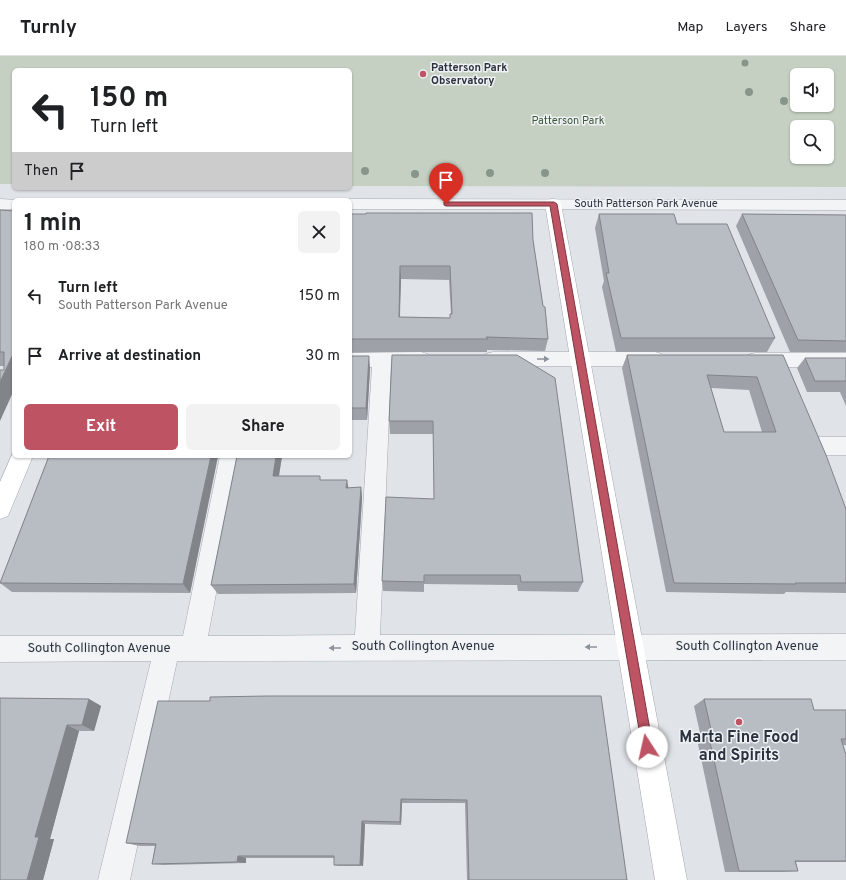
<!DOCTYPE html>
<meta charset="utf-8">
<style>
:root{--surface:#fff;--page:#f2f2f2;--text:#202124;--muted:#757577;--line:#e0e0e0;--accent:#be5363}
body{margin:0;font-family:Overpass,sans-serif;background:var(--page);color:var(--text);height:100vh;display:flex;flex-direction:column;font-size:15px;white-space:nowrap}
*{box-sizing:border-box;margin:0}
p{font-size:13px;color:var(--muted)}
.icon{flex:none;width:22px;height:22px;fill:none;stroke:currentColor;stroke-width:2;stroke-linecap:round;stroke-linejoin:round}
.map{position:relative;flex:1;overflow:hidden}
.sheet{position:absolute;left:12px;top:142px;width:340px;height:260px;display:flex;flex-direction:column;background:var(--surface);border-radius:6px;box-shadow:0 1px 3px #0004}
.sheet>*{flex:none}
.guide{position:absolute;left:12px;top:12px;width:340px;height:122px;border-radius:6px;box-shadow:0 1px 3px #0004;background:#fff;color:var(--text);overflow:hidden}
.buttons{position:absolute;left:790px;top:12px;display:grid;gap:8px}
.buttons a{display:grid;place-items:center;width:44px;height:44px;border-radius:6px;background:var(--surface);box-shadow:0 1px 3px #0004;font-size:20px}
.pin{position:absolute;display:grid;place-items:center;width:34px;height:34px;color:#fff;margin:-41px -17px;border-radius:50% 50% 50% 0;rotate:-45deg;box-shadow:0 0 4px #0007}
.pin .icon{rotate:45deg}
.me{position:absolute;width:44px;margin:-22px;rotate:350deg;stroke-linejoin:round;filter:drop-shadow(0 0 3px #0008)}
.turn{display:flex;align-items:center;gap:14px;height:84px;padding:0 12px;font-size:18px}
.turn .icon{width:52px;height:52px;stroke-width:2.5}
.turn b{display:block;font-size:28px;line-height:34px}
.then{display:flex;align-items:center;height:38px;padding:0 12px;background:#0003;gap:8px;font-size:15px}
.round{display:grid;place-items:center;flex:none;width:42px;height:42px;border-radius:6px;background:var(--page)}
.summary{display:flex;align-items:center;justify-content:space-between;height:68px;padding:0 12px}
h1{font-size:24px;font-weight:700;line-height:30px}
.cta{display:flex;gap:8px;margin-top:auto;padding:8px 12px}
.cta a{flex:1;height:46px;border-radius:6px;background:var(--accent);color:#fff;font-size:16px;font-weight:700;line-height:46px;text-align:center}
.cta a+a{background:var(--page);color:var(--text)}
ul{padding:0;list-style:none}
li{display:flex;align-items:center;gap:12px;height:60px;padding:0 12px}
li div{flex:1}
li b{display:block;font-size:15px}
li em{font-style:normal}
header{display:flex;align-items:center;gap:24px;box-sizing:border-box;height:56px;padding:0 20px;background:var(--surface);border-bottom:1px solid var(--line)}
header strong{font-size:19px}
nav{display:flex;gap:22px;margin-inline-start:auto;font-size:14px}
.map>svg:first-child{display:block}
</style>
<header>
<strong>Turnly</strong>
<nav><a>Map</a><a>Layers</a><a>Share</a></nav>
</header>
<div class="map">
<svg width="846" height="824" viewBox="0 0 846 824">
<rect width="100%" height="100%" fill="#e0e3e7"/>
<path fill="#c6d0c2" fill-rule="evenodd" d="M0 0H846V131L350 130V14H14V128H0ZM797 19H827V49H797ZM797 71H827V101H797Z"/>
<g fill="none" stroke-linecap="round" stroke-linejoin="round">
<defs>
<g id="minor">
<path d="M0 143 18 144H14V153H0Z"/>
<path d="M350 143 846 144V154L350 153V144H346Z"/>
<path d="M421 296 428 298 431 303 428 308 421 310 391 311 380 579 846 578V604L177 605 130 824H98L151 605 0 606V580H183L220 400H242L208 580 355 579 372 311H350V297Z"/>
<path d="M493 296H655L662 298 665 303 662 308 655 310H493L486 308 483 303 486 298Z"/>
<path d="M755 297H846V311H755L748 309 745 304 748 299Z"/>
<path d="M818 381H846V399H818L810 396 807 390 810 384Z"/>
</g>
<g id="major">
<path d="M553 143 559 144 561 148 687 824H655L545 148 547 144Z"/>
<path d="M14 394V400H33L8 460 0 463V426Z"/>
</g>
</defs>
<use href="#minor" stroke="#a6aab1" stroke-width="1"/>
<use href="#major" stroke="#a1a7b2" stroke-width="1"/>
<use href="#minor" fill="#f2f4f6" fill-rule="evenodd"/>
<use href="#major" fill="#fff" fill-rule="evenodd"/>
</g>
<g fill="#879688">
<circle cx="745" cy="7" r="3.5"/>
<circle cx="749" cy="36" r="4"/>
<circle cx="784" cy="45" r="4"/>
<circle cx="446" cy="114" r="4"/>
<circle cx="365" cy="115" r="4"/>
<circle cx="490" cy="117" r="4"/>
<circle cx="545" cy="117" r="4"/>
<circle cx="415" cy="118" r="4"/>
</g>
<g fill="#9ea2a8" fill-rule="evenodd">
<path d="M0 154 14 155 4 314V310H0Z"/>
<path d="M350 158 533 184 548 283 545 295 487 294V296H350ZM401 223 449 224 451 258 450 262 400 261Z"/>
<path d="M599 158 677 168 775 282 767 296H616L602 231 604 225 595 172Z"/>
<path d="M742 158 846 159V296H790L736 170Z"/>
<path d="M392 299 583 526 578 536 518 535 517 529 424 528V536L383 535 382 525 434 442 433 378H390L389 365Z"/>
<path d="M627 299H783L846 453V537L786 536 784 538 666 536 622 312ZM711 332 749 334 762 376H724Z"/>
<path d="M350 300 370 312 367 364H350Z"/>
<path d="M805 302H846V350L840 336H807L797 312Z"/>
<path d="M49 400H218L190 537 12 536 0 527Z"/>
<path d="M237 400H282L279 420 321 424 348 432 361 431 362 442 356 537 218 538 211 529Z"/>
<path d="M268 640 627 824H467L465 747H402L401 769 365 768 363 810H338L334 809V802H246V807L164 809 152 808 155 790H139L126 787 210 645Z"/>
<path d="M0 642 89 643 101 650 94 675H79L50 783H54L43 824Z"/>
<path d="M704 643 814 654H846V689H843L846 699V806H796L798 815 783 816H725L698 688 702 686 694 650Z"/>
</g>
<g fill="#818488">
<path d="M400 210 401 223 399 274V261Z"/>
<path d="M14 296V334L0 365V326Z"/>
<path d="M369 300 370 312 367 364 366 352Z"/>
<path d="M211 400H218L190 537 183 528Z"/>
<path d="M276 400H282L277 431 273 420Z"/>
<path d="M347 424 349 435 346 432Z"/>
<path d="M361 431 362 442 356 537 354 528Z"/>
<path d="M89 643 101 650 94 675 82 669Z"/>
<path d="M67 669 79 675 50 783H54L43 824H27L35 781Z"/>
<path d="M401 743 402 747 401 769 400 766Z"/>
<path d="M362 765 365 768 363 810 360 809Z"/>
<path d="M238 800 246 802V807L237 806Z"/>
</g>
<g fill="#b8bcc3" stroke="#818488" fill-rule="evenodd">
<path d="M0 154 14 155V296L0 326V314H4V296H0Z"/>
<path d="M366 157H532L533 184 543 250 545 251 548 283 486 281 488 283H350V158H366ZM400 210H450L452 258H450V262L399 261Z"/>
<path d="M599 158H674L677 168H727L775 282H621L606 217H609Z"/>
<path d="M742 158 846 159V285L798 284Z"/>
<path d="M392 299H517L555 322 583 526H521L520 519H424V526L382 525 386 441 434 443 433 365H389Z"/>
<path d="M627 299H783L826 399 846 453V527H795L796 528 674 527ZM707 319 757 321 776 376H724Z"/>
<path d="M350 300H369L366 352H350Z"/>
<path d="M805 302H846V325H815Z"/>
<path d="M49 400H211L183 528 0 527Z"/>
<path d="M237 400H276L273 420H320V424H347L346 432 361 431 354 528 211 529Z"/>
<path d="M268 640H601L627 824H469L467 744 401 743 400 766 362 765 360 809H334V800H238L237 806 152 808 156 788 126 787 158 645H210V641Z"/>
<path d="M0 642 89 643 82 669H67L35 781H39L27 824H0Z"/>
<path d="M704 643H811L814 654H846V683H841L846 699V805H795L798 815H739L709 682H713Z"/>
</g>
<defs><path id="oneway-solid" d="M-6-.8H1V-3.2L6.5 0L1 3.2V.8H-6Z"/></defs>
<g fill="#8e929a">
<use href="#oneway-solid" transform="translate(543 303)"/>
<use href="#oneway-solid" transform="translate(591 591) rotate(180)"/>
<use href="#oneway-solid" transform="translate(335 592) rotate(180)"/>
</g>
<path fill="#be5363" stroke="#7c3640" d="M444 146H554L557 148 653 691 652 696 647 697 643 696 642 691 550 150H446L444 149Z"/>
<g fill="#be5363" stroke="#eff2f5" stroke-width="1.5">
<circle cx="423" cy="18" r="4"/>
<circle cx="739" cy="666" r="4"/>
</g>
<g text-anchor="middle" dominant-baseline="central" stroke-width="3" stroke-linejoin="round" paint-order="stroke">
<g font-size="11" font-weight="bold" fill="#2b313d" stroke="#eff2f5" text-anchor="start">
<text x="431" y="12">Patterson Park<tspan x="431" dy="13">Observatory</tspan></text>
</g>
<g font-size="11" fill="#3f573a" stroke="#eff2f5">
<text x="568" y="65">Patterson Park</text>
</g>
<g font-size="11" fill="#2b313d" stroke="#eff2f5">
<text x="646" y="148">South Patterson Park Avenue</text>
</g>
<g font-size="13" fill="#2b313d" stroke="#eff2f5">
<text x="423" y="591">South Collington Avenue</text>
<text x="747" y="591">South Collington Avenue</text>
<text x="99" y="593">South Collington Avenue</text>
</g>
<g font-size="16" font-weight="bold" fill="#2b313d" stroke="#eff2f5">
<text x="739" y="682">Marta Fine Food<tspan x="739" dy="18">and Spirits</tspan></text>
</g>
</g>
</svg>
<div class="buttons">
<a><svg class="icon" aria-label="sound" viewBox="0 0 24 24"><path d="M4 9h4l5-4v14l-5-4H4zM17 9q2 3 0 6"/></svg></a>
<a><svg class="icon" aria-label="search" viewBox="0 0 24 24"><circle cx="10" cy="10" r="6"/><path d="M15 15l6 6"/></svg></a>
</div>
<div class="pin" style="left:446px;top:148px;background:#d93025"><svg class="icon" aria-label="arrive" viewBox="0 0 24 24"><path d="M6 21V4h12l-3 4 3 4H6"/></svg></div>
<svg class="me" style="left:647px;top:691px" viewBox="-20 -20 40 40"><circle r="19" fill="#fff"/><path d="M0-13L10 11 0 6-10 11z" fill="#be5363"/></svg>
<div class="guide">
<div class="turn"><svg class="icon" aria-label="left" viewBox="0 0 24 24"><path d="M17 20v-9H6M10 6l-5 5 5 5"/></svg><div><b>150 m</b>Turn left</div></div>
<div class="then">Then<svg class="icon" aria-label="arrive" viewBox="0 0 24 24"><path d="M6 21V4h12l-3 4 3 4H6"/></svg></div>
</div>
<section class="sheet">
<div class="summary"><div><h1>1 min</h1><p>180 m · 08:33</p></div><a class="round"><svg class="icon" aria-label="close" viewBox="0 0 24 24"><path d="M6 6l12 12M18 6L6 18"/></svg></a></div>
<ul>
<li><svg class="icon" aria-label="left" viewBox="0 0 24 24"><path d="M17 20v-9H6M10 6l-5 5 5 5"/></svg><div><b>Turn left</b><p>South Patterson Park Avenue</p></div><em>150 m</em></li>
<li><svg class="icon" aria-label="arrive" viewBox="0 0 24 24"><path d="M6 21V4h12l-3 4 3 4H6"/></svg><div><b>Arrive at destination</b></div><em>30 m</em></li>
</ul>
<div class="cta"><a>Exit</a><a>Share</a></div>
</section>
</div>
